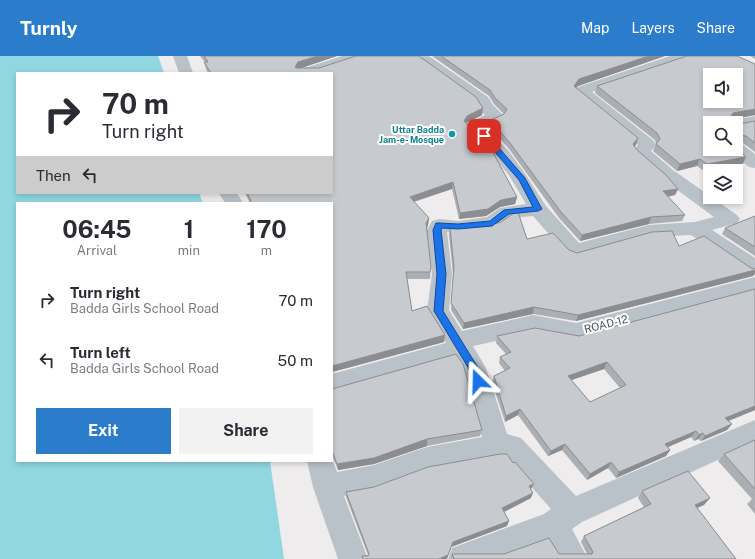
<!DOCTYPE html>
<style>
:root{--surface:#fff;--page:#f2f2f3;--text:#2b2b33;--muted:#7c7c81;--accent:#2b7cca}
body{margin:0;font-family:"Public Sans",sans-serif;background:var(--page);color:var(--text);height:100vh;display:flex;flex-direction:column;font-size:15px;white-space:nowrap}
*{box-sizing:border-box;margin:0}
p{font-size:13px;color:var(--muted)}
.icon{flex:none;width:22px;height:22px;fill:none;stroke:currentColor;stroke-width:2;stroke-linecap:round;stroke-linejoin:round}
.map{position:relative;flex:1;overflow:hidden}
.panel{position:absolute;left:16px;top:146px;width:317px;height:260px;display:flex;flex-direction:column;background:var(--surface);border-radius:0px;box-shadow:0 2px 6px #0003}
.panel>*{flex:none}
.banner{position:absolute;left:16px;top:16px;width:317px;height:122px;border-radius:0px;box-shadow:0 2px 6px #0003;background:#fff;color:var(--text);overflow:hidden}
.fabs{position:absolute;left:703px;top:12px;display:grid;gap:8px}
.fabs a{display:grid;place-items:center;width:40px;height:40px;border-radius:0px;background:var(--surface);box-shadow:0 2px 6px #0003;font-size:20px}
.pin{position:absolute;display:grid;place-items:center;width:34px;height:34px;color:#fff;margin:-17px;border-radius:8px;box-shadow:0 2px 6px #0006}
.me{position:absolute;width:44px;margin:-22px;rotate:338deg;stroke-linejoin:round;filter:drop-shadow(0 0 3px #0008)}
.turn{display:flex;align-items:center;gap:14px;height:84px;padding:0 20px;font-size:18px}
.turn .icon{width:52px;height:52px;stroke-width:2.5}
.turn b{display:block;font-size:28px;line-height:34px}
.then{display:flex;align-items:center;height:38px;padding:0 20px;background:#0003;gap:8px;font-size:15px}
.eta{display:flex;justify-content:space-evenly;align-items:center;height:68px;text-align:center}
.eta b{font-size:24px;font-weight:700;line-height:28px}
.button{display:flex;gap:8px;margin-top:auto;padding:8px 20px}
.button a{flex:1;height:46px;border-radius:0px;background:var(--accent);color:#fff;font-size:16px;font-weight:700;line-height:46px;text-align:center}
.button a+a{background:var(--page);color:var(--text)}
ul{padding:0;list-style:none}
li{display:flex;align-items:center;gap:12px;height:60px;padding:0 20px}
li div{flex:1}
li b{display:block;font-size:15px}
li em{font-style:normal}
header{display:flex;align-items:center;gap:24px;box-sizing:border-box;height:56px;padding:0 20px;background:var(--accent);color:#fff}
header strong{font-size:19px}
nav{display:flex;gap:22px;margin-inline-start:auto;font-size:14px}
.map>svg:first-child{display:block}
</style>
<header>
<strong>Turnly</strong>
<nav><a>Map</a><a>Layers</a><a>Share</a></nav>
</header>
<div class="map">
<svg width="755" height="503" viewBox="0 0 755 503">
<rect width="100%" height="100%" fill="#efeced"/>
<path fill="#90d7e2" d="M0 0H158L164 17H17V137H199L203 147H17V405H270L284 503H0Z"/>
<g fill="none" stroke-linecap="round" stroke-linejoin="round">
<g fill="#b9c2c8" fill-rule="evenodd">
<path d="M173 0H187L193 17H179Z"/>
<path d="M342 0H363L361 3 319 17H297L299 14Z"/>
<path d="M413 0H429L488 41 493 49 504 60 502 63 484 72 508 94 524 116 546 150 579 187 649 169 695 166 714 161 661 122 635 99 632 95 638 89 574 36 578 31 670 0H691L689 3 592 36 654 85 656 89 651 95 673 114 737 159 740 163 737 167 712 174 755 202V219L748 217 691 179 649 181 575 202 568 200 533 160 512 162 499 171 492 173 458 177 447 176 452 218 449 254 462 275 533 259 576 267 755 221V237L576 285 533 277 473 290 486 312 507 378 521 382 576 440 755 364V387L582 466 572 473 588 503H556L547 486 502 503H448L452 492 544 458 551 453 506 402H498L427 415 374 435 344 440 368 503H338L313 431 307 405H332V402L337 416 374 409 427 391 482 381 463 314 456 303 332 338V318L446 287 427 255 432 218 427 174 432 165 439 163 458 165 487 161 500 152 526 148 510 121 495 102 465 71 467 68 485 59 480 54 476 46Z"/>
<path d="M755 60V70L736 73V67H729L730 65Z"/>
<path d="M736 87 742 88 755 98V112L749 111 730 96 728 93H736Z"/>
<path d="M219 137H237L243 147H225Z"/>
</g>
</g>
<g fill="#abaeb2" fill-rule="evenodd">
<path d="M200 0H337L300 12H319L356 0H419L476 41 483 52 482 59 466 67 490 91 517 141 515 148 500 151 486 160 459 163 452 133 414 146 429 162 428 169 427 172 431 211 430 223H407L412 255 427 250 445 279 444 286 332 316V147H250L245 137H332V17H208L206 13 204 6H205Z"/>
<path d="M432 0H665L578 30 576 31 636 89 634 91 636 93 678 133 675 139 668 141 685 159 682 165 649 168 580 185 559 162 509 93 490 71 491 64 504 58 494 48 489 40Z"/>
<path d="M750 0H755V3Z"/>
<path d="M755 8V59L737 62 738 66 739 68 755 65V96L743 87 737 86 736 88V67H710L743 108 704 115 697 110 677 115 653 95 656 87 655 84 595 37 597 30Z"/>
<path d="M755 160V200L722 178 725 172Z"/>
<path d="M450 172 527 183 577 197 679 190 755 213V217L753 220 576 265 533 258 463 273 451 254 453 218 449 179Z"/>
<path d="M755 233V354L728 365 732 368 727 374 701 385 698 383 694 385 691 381 668 391 670 394 666 400 616 422 608 412 587 424 562 394 548 400 518 359 505 366 492 326 494 320 505 315 499 307 500 301 506 298 496 287 497 280H579ZM604 313 620 332 590 346 571 324Z"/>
<path d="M332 333 482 374 480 380 427 390 374 408 338 414 333 401H332Z"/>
<path d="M755 384V458L747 448 752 443 718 405 724 398Z"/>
<path d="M531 433V442L504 456 507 470 451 491 447 503H362V500L368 499 346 441V436Z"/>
<path d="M642 435 704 449 697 452 736 503H451L452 498H587L581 486 584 480 644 451 638 442Z"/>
</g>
<g fill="#8b8d91">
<path d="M318 0H337L299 13 295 17V11L298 6Z"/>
<path d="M649 0H665L578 30 573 36 574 30 579 23Z"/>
<path d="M483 52 482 59 466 67 464 65 467 60Z"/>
<path d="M755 53V59L730 64 731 60 733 57Z"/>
<path d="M638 82 636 89 630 95 633 88Z"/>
<path d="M746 101 743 108 704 115 707 108Z"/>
<path d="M700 103 697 110 677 115 680 108Z"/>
<path d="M453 126 452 133 409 147 410 141Z"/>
<path d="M678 133 675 139 660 142 663 135Z"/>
<path d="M517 141 515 148 500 151 486 160 459 163 460 157 501 144Z"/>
<path d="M651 161 649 168 580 185 582 179Z"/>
<path d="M429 162 428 169 426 174V167Z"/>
<path d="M755 214V217L753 220 576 265 578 259Z"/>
<path d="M534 251 533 258 463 273 464 267Z"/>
<path d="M445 279 444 286 332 316V310Z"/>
<path d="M607 306 604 313 566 326 568 320Z"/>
<path d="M755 350V354L721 368 725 362Z"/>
<path d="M520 353 518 359 505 366 506 360Z"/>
<path d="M732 368 727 374 701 385 705 380Z"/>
<path d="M696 375 691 381 661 394 665 388Z"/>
<path d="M703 377 698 383 694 385 699 379Z"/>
<path d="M427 383V390L374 408 338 414 337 408Z"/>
<path d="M565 388 562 394 548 400 551 395Z"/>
<path d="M670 394 666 400 616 422 619 416Z"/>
<path d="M611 406 608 412 587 424 590 418Z"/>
<path d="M534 428 531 433 527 436 529 430Z"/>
<path d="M533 437 531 442 500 458 502 452Z"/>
<path d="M710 442 704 449 689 455 695 449Z"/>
<path d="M509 465 507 470 451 491 447 503H439L453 486Z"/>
</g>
<g fill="#c7cacf" stroke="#8b8d91" fill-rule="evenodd">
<path d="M204 0H318L298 6 295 11 296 12H319L356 0H419L476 41 483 52 467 60 464 65 490 91 517 141 501 144 488 153 460 157 453 126 410 141 429 162 426 167 431 211 430 216H406L412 255 427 250 445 279 332 310V147H252L247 137H332V17H211L204 6H208Z"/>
<path d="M441 0H649L579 23 574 30 638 82 633 88 636 93 666 119 678 133 663 135 685 159 651 161 582 179 561 156 510 87 491 64 504 58 507 53 495 42 490 34Z"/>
<path d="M687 0H737L755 8V53L733 57 731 60 732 62H738V66L739 68 755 65V87L746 80 739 79 738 80V85H736V67H710V93H736V92L746 101 707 108 700 103 680 108 656 88 660 83 657 77 597 30ZM710 19H736V45H710Z"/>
<path d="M518 156 527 183 553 177 569 194 577 197 652 176 672 175 679 190 704 180 751 212 755 213V214L578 259 534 251 464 267 451 247 454 211 450 172 494 168 501 166 514 157Z"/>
<path d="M755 160V191L725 172Z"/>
<path d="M755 233V350L725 362 732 368 705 380 703 377 699 379 696 375 665 388 670 394 619 416 611 406 590 418 565 388 551 395 520 353 506 360 494 320 510 312 500 301 511 296 497 280 535 272 579 280ZM607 306 626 329 590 346 568 320Z"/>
<path d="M456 298 463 308 482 374 427 383 374 402 337 408 332 395V333Z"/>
<path d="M755 384V433L724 398Z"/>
<path d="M500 398H507L513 407 515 406 534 428 529 430 533 437 502 452 509 465 453 486 448 499 439 503H363L362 500H368L369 498 346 436 374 431 428 411Z"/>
<path d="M688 415 710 442 695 449 736 503H454L452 498H504L549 482 559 498H592L593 496 584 480 651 448 642 435Z"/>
</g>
<path fill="#1a73e8" stroke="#114b97" d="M484 77 487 78 525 122 542 153 538 155 509 158 492 170 458 173 442 172 441 174 446 218 443 255 477 310 483 325 481 328 478 330 474 328 469 313 434 255 437 218 433 174 436 167H439L458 168 490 165 504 154 533 151 519 124 481 80Z"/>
<circle fill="#0f9aa8" stroke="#fff" stroke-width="1.5" cx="452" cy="78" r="4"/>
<g text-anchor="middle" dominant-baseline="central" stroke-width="4" stroke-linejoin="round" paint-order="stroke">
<g font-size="9" font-weight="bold" fill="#0d838f" stroke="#fff" text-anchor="end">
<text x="444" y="73">Uttar Badda<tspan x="444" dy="10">Jam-e- Mosque</tspan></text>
</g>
<g font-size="11" fill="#475158" stroke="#fff">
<text transform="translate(606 268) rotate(-14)">ROAD-12</text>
</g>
</g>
</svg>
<div class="fabs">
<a><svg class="icon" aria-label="sound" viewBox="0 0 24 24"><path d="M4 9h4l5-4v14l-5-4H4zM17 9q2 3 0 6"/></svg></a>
<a><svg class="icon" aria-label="search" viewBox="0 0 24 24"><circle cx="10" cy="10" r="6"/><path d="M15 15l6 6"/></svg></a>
<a><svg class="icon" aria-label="layers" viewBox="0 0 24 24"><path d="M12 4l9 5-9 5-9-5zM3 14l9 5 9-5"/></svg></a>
</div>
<div class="pin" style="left:484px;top:80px;background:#d93025"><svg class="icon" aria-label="arrive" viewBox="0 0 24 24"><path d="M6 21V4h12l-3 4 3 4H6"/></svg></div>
<svg class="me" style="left:478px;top:325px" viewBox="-20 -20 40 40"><path d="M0-17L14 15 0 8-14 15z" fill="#1a73e8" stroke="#fff" stroke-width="4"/></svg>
<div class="banner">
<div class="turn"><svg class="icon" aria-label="right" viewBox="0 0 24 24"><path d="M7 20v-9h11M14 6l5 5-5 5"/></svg><div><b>70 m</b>Turn right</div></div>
<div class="then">Then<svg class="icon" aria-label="left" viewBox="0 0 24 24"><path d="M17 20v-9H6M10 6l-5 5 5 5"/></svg></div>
</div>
<section class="panel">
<div class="eta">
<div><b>06:45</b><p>Arrival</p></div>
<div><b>1</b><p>min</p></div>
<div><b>170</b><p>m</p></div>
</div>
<ul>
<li><svg class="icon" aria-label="right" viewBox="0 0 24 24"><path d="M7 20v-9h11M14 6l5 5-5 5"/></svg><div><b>Turn right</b><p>Badda Girls School Road</p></div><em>70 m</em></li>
<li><svg class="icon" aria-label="left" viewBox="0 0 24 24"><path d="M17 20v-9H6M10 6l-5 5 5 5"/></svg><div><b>Turn left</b><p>Badda Girls School Road</p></div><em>50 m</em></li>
</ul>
<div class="button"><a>Exit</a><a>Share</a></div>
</section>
</div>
